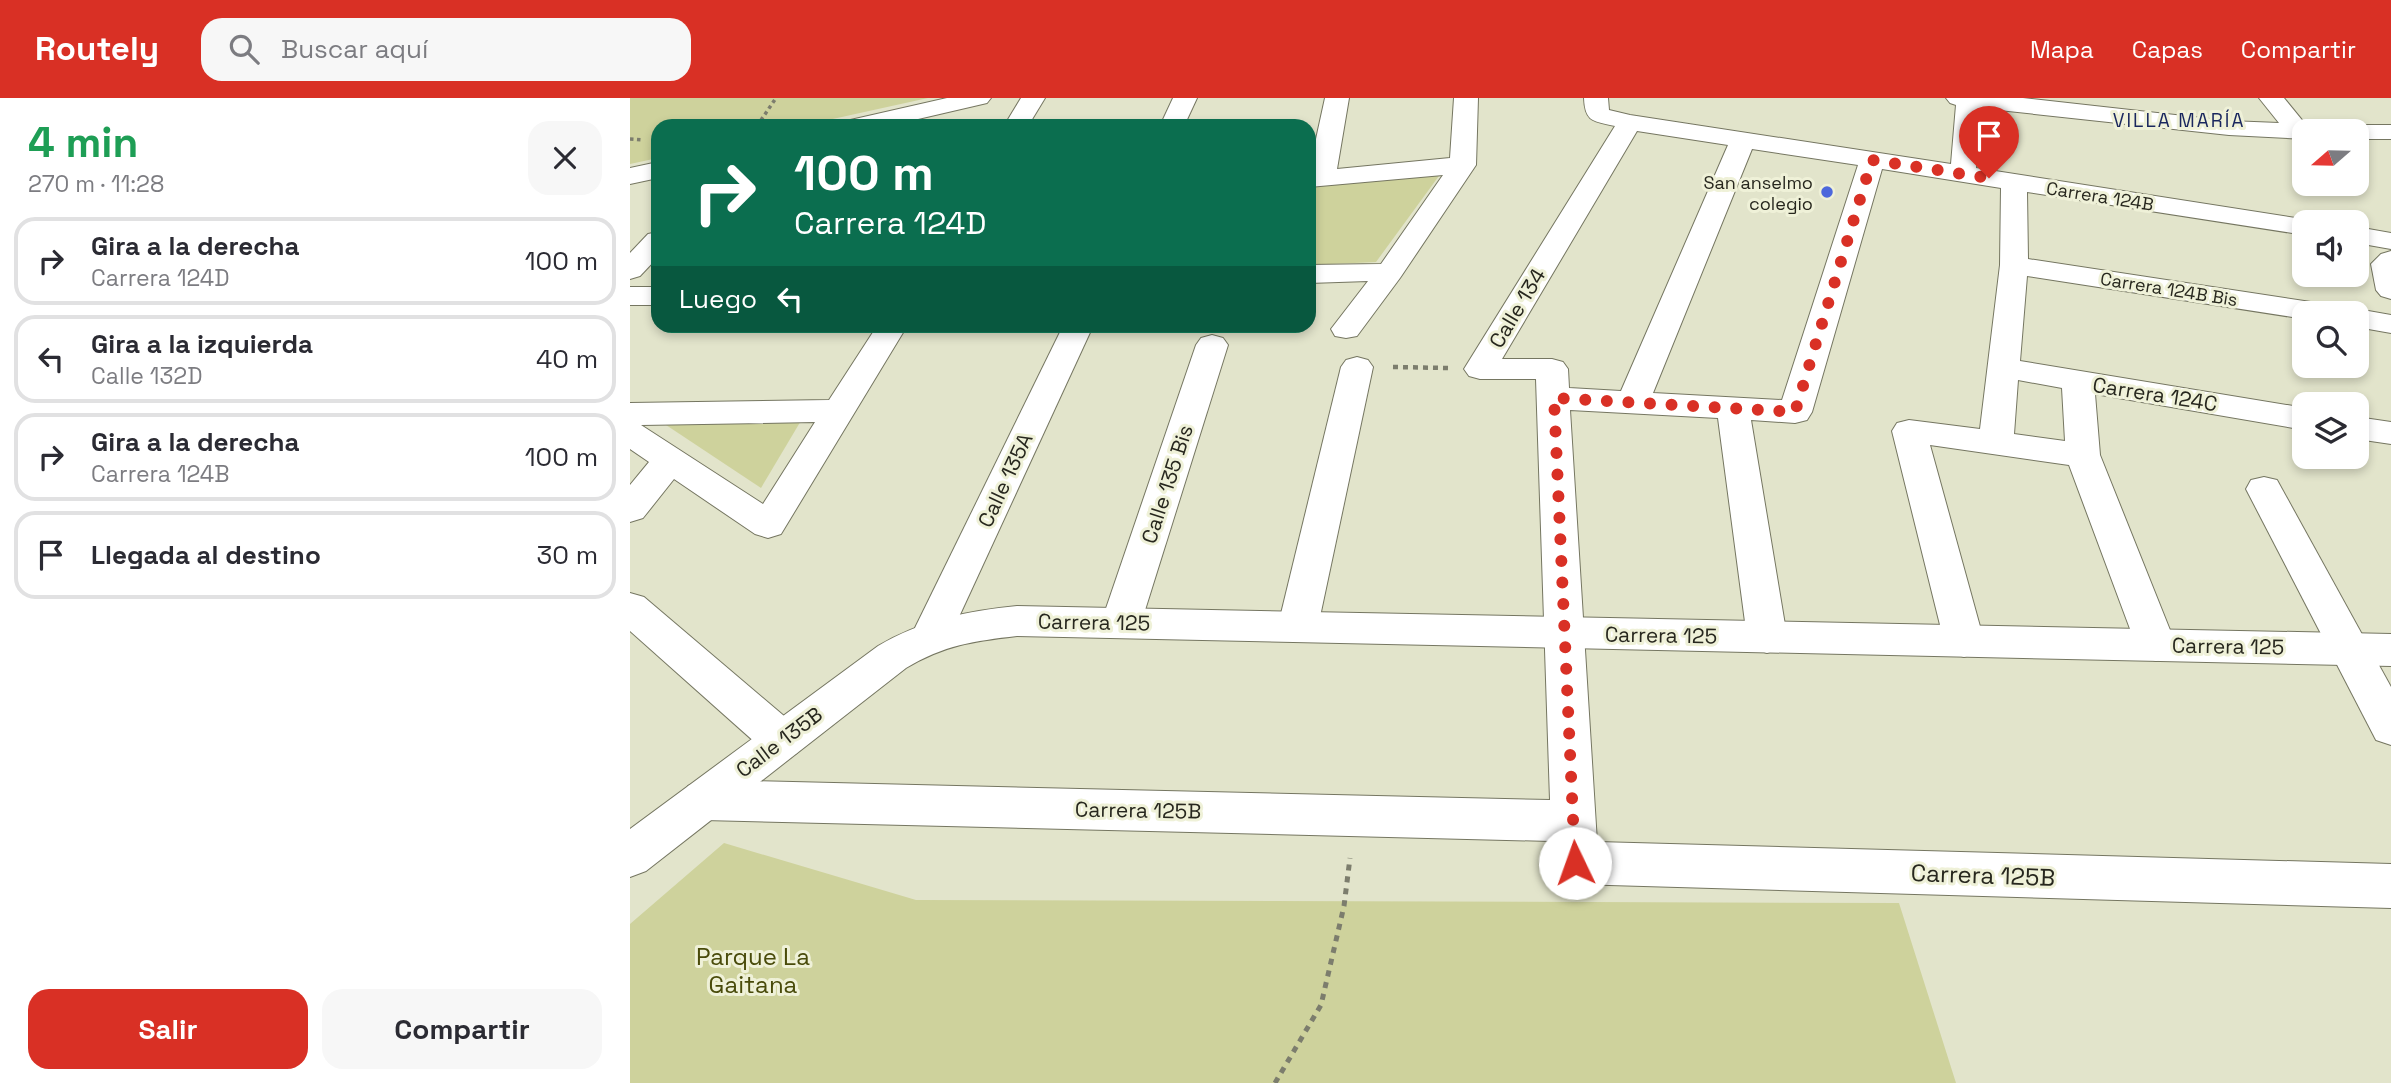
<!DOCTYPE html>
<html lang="es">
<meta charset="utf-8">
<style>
:root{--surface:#fff;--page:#f7f7f7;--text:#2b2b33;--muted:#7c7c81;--line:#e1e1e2;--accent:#d93025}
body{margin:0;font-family:"Space Grotesk",sans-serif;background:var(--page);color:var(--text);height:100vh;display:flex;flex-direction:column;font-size:26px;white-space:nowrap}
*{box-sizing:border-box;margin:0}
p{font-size:23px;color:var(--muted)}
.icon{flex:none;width:38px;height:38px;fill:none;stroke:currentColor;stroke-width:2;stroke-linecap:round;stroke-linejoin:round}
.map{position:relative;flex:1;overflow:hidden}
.panel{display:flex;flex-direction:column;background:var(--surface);width:630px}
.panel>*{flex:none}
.top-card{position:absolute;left:21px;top:21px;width:665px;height:214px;border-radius:21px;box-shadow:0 4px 10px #0003;background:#0b6e4f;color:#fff;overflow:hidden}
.needle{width:46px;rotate:250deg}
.tools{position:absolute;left:1662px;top:21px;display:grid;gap:14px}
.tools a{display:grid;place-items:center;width:77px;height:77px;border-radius:14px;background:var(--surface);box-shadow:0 4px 10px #0003;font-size:35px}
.pin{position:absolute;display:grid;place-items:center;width:60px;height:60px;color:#fff;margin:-72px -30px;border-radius:50% 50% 50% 0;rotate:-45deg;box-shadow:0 0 7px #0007}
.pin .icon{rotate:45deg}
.me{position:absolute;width:77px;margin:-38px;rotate:357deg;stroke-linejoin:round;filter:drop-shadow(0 0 5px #0008)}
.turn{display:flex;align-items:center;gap:24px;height:147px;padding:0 28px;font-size:32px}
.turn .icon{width:91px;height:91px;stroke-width:2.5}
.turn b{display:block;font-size:49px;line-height:60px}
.then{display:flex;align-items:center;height:66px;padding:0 28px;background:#0003;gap:14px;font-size:26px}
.round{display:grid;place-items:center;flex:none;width:74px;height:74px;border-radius:21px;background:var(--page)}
.head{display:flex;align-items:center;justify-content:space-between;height:119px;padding:0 28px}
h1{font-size:42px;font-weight:800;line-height:52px;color:#1e9e55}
.button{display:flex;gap:14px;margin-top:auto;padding:14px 28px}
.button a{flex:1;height:80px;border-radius:21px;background:var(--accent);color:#fff;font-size:28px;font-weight:800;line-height:80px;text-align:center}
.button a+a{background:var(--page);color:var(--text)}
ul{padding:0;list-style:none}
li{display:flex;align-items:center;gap:21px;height:88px;margin:0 14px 10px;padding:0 14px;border:4px solid var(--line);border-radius:21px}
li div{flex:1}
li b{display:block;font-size:26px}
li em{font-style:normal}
header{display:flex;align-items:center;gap:42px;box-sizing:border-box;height:98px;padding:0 35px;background:var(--accent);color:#fff}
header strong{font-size:33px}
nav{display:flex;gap:38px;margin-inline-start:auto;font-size:24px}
.search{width:490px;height:63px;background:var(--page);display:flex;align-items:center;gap:18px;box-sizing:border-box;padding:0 24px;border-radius:21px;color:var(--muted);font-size:26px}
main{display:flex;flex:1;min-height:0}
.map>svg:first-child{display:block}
</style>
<header>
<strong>Routely</strong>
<div class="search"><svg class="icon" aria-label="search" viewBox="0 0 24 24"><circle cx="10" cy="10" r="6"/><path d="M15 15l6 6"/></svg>Buscar aquí</div>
<nav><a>Mapa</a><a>Capas</a><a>Compartir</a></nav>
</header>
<main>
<section class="panel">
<div class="head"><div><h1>4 min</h1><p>270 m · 11:28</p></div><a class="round"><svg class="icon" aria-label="close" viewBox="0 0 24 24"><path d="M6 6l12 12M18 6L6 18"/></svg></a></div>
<ul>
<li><svg class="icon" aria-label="right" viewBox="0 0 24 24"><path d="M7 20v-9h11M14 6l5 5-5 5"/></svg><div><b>Gira a la derecha</b><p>Carrera 124D</p></div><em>100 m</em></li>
<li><svg class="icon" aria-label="left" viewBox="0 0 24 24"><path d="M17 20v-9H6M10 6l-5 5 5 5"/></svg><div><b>Gira a la izquierda</b><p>Calle 132D</p></div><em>40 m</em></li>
<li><svg class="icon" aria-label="right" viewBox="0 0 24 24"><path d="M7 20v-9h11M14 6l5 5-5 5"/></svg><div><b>Gira a la derecha</b><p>Carrera 124B</p></div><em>100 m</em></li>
<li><svg class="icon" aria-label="arrive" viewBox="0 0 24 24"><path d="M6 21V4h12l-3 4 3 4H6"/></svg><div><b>Llegada al destino</b></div><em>30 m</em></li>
</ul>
<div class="button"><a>Salir</a><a>Compartir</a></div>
</section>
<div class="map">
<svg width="1761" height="985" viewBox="0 0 1761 985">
<rect width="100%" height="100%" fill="#e2e4cb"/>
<g fill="#ced29c">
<path d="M0 0H298L171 28H28V60L0 66Z"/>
<path d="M814 71 746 164 679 167V83Z"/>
<path d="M172 321 131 390 30 323Z"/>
<path d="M94 745 286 802 1269 805 1326 985H0V826Z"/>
</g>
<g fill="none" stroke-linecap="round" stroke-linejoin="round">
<defs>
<g id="minor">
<path d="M317 0H361L357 5 258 28H213L216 23Z"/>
<path d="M391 0H415L398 28H374Z"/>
<path d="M543 0H567L554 28H530Z"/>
<path d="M695 0H719L707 71 820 60 824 0H848L846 67 770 180 727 238 716 240 705 238 701 231 738 183 679 185V167L751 166 813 77 679 89V73Z"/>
<path d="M954 0H978L979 12 1000 17 1321 66 1326 7 1320 5 1316 0H1393L1599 23 1649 25 1629 0H1654L1676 27 1684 29 1687 33H1675V41L1599 37 1350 10 1346 70 1685 123 1675 124V137L1397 94 1398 161 1694 206 1705 209 1709 215H1675V221L1397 178 1390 263 1675 310V332L1465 296 1470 357 1546 547 1540 558 1526 563 1512 558 1506 547 1439 367 1300 347 1354 543 1348 554 1334 559 1320 554 1314 543 1262 333 1267 325 1279 322 1350 331 1370 167 1371 90 1252 71 1182 314 1177 322 1165 325 1121 322 1157 539 1151 550 1137 555 1123 550 1117 539 1088 320 940 312 967 744 1761 766V810L945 786 929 780 922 765 921 743 74 722 58 716 52 702 58 688 74 682 920 702 906 281H850L839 278 834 271 985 28C964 23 955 25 954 0ZM1007 33 1098 47 991 293 939 290 938 271 933 264 922 261H872ZM1122 51 1228 67 1152 302 1023 295ZM1388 282 1432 290 1435 343 1384 336Z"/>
<path d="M1727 27H1761V41H1727V33H1715L1718 29Z"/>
<path d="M28 64V80L0 86V70Z"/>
<path d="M1727 129 1761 135V151L1727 145Z"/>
<path d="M28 134V159L10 178 0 181V155L18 136Z"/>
<path d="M1761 153V201L1751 198 1746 192 1741 166 1751 156Z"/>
<rect x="0" y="189" width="28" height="18"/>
<path d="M1727 211 1761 217V235L1727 229V215H1715Z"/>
<path d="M247 228H277L151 436 138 440 125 436 44 381 13 420 0 424V387L19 364 0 351V305L199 302ZM185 324 133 406 11 327Z"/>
<path d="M433 228H463L316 547 302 552 288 547 282 536Z"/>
<path d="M582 237 593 240 598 247 511 525 505 536 491 540 477 536 471 525 566 247 571 240Z"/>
<path d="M727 259 738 262 743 269 688 528 682 539 668 543 654 539 648 528 711 269 716 262Z"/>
<path d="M1727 319 1761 324V346L1727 341Z"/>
<path d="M1634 379 1647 382 1761 589V647L1746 642 1616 391 1621 382Z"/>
<path d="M0 495 14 499 167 629 173 642 167 655 152 660 137 655 0 533Z"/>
</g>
<path id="major" d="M387 508 1761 536V568L387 538C344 543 314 547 276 570L16 773 0 779V731L248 548C292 522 337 513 387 508Z"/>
</defs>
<use href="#minor" stroke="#757661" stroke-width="2"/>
<use href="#major" stroke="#757661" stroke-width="2"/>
<g stroke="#7c7d6d" stroke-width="3.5" stroke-dasharray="3.5 3.5" stroke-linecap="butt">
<path d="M127 28 146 0"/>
<path d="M0 41 13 42"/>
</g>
<path stroke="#7c7d6d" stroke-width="4.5" stroke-dasharray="5 5" stroke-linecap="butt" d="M763 269 818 270"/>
<path stroke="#7c7d6d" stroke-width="5" stroke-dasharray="6 6" stroke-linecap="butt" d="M645 985 691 907 714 808 720 760"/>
<use href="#minor" fill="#fff" fill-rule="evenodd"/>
<use href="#major" fill="#fff" fill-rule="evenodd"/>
</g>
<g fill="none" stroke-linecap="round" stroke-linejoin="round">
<path stroke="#d93025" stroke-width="12" stroke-dasharray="0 21.6" d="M945 765 924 300 1165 314 1242 62 1359 80"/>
</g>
<circle fill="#4d68dc" stroke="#eff1d8" stroke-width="2.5" cx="1197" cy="94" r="7"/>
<g text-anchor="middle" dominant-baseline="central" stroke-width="6" stroke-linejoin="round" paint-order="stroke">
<g font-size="18" fill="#27271e" stroke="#eff1d8" text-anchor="end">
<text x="1183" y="84">San anselmo<tspan x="1183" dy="21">colegio</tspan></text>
</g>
<g font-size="18" fill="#27271e" stroke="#eff1d8">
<text transform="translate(1470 98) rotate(9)">Carrera 124B</text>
<text transform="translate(1539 191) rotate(9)">Carrera 124B Bis</text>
</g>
<g font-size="19" letter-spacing="2" fill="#1a275e" stroke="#eff1d8">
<text x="1549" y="22">VILLA MARÍA</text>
</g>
<g font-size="21" fill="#27271e" stroke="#eff1d8">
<text transform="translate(887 210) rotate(-59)">Calle 134</text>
<text transform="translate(1525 296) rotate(9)">Carrera 124C</text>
<text transform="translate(375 382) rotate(-65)">Calle 135A</text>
<text transform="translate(537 386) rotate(-72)">Calle 135 Bis</text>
<text transform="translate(464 524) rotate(1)">Carrera 125</text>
<text transform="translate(1031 537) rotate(1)">Carrera 125</text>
<text transform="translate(1598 548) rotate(1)">Carrera 125</text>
<text transform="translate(149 644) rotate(-37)">Calle 135B</text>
<text transform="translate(508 712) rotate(1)">Carrera 125B</text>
</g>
<g font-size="24" fill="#27271e" stroke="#eff1d8">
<text transform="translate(1353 777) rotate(2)">Carrera 125B</text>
</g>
<g font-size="24" fill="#494b0a" stroke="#eff1d8">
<text x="123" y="858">Parque La<tspan x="123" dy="28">Gaitana</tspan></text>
</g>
</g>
</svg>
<div class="tools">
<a><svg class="needle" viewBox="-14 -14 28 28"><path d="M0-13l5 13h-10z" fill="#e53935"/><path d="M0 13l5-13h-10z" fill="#7c7c81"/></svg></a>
<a><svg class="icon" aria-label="sound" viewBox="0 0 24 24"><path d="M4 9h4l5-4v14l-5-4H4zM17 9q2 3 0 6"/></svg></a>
<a><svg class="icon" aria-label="search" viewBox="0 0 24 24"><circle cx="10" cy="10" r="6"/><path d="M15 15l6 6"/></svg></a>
<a><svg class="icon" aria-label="layers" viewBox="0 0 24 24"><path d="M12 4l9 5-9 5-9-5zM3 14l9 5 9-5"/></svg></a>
</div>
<div class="pin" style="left:1359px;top:80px;background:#d93025"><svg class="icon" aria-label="arrive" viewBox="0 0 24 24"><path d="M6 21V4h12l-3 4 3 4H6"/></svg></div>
<svg class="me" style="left:945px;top:765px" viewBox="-20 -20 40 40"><circle r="19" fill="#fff"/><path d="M0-13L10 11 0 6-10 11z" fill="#d93025"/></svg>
<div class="top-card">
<div class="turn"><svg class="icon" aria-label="right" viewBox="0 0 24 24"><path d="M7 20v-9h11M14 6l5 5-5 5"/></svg><div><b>100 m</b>Carrera 124D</div></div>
<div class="then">Luego<svg class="icon" aria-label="left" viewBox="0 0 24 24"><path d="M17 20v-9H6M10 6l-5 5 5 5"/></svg></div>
</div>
</div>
</main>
